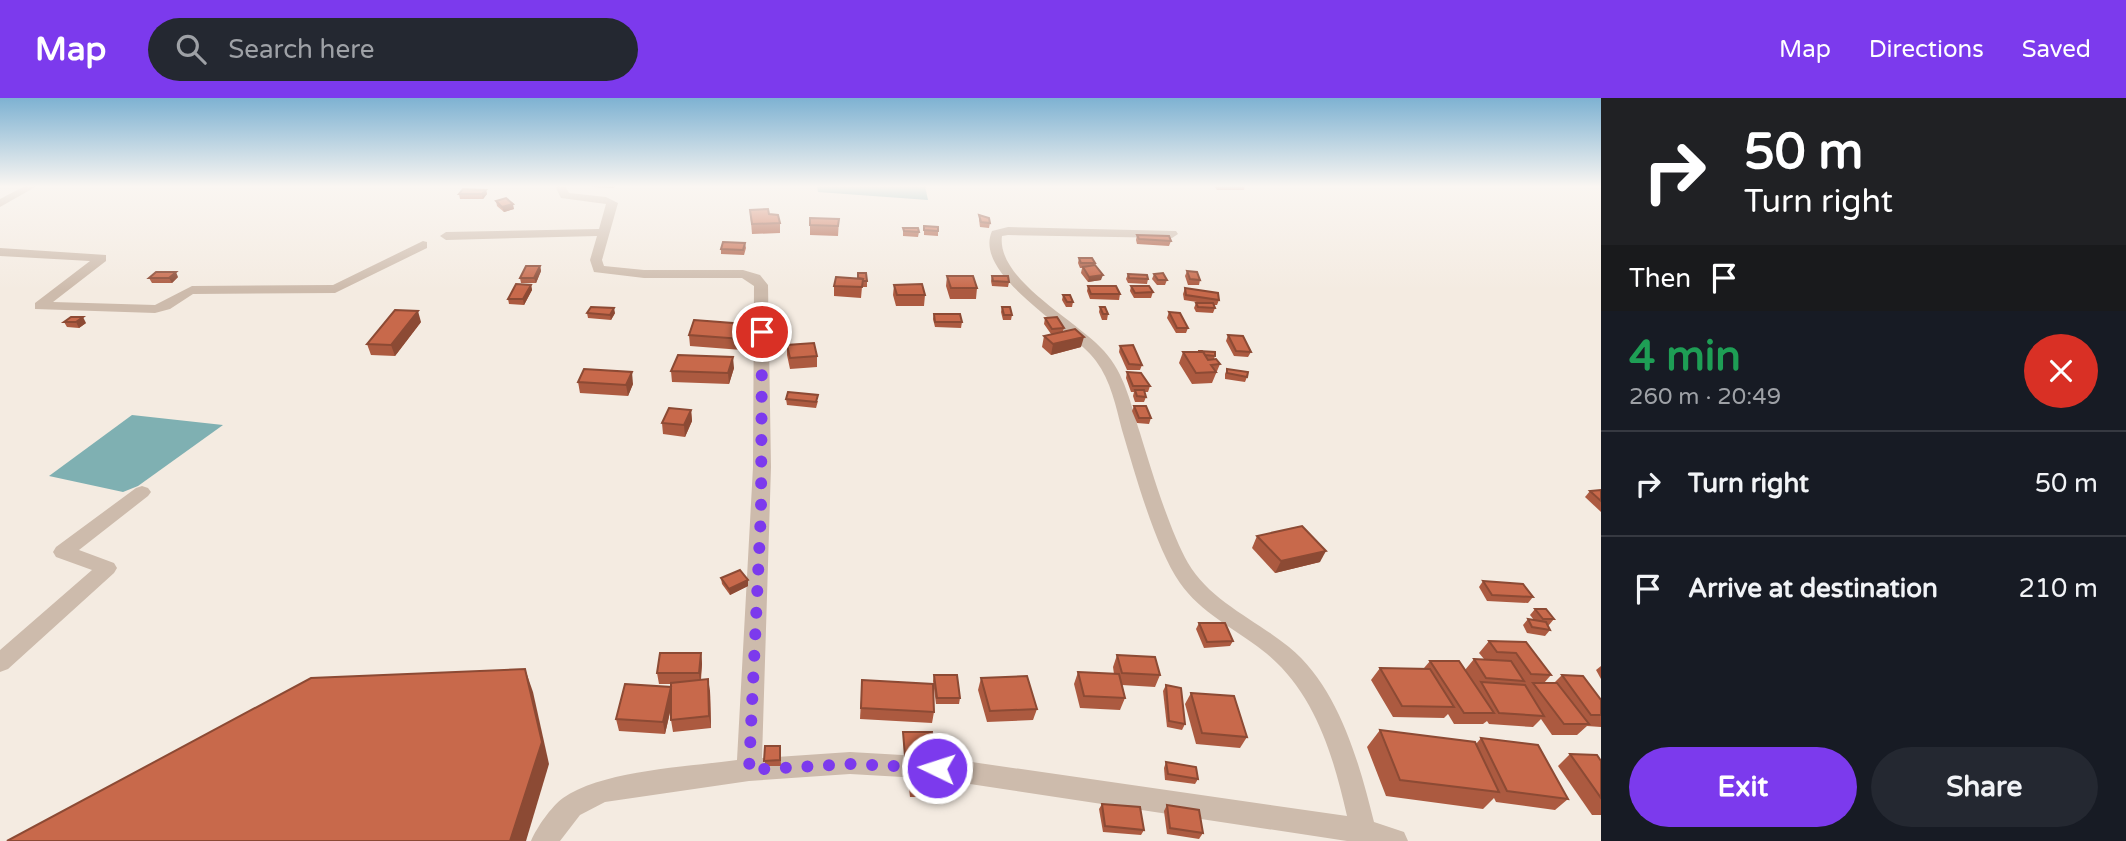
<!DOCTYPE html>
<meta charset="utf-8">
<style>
:root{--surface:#171b24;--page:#242831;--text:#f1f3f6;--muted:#9ea1a6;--line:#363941;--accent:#7c3aed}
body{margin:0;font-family:"Varela Round",sans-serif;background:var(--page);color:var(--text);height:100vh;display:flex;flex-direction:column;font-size:26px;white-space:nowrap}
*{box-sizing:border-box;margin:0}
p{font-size:23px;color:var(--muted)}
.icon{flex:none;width:38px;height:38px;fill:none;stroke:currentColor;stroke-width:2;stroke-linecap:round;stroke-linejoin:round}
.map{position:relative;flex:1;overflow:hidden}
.sheet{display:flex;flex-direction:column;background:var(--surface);width:525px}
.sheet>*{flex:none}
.hud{background:#202124;color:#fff;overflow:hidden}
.pin{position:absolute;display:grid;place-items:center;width:60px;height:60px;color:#fff;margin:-30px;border:4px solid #fff;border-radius:50%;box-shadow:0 2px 7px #0007}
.me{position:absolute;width:77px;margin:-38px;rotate:274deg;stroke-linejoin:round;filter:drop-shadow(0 0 5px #0008)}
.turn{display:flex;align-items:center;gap:24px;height:147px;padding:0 28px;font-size:32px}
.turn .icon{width:91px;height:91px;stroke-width:2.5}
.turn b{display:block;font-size:49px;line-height:60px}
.then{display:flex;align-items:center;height:66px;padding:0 28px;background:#0003;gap:14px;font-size:26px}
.round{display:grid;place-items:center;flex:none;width:74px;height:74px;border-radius:37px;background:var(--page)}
.summary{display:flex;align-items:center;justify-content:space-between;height:119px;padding:0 28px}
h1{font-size:42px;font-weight:700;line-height:52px;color:#1e9e55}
.cta{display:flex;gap:14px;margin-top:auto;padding:14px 28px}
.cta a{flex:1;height:80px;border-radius:42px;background:var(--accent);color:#fff;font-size:28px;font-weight:700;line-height:80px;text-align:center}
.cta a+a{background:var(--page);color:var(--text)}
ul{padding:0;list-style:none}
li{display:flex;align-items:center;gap:21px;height:105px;padding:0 28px;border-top:2px solid var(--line)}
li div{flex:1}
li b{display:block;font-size:26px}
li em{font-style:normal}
header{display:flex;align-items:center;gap:42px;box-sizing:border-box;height:98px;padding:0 35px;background:var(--accent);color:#fff}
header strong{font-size:33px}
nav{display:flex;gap:38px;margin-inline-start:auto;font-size:24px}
.search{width:490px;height:63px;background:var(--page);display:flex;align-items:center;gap:18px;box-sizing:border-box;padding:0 24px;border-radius:38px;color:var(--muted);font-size:26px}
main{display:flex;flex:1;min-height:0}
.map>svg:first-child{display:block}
</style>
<header>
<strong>Map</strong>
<div class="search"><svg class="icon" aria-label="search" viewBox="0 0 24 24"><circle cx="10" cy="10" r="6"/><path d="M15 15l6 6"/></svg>Search here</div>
<nav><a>Map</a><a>Directions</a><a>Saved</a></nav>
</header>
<main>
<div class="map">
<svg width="1601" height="743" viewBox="0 0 1601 743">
<rect width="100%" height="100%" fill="#f4ebe1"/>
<g fill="#7fb0b2">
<path d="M817 88H925L928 102 818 94Z"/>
<path d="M132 317 223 327 138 388 123 394 49 378Z"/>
</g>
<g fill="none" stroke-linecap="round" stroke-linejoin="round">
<g fill="#cdbbac" fill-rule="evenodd">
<path d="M25 88H37L0 109V101Z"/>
<path d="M555 88H565L569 95 606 99 618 105 602 162 604 168 644 172H743L760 177 768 187 771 369 762 660 850 654 937 659 1347 718C1333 656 1314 592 1262 552 1235 531 1200 514 1180 485 1155 449 1135 375 1122 332 1116 309 1111 283 1096 263 1074 231 972 178 992 133L1008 129 1176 133 1178 136 1172 140 1008 137 1002 138C996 182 1078 223 1104 253 1125 276 1131 307 1140 335 1152 374 1169 431 1188 465 1210 503 1256 522 1289 549 1339 590 1359 664 1374 724L1404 734 1408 743H1347L937 681 850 676 749 683 605 704 580 717 560 743H531C537 729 551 709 563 700 603 672 688 669 737 662L753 369 754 188 742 180H644L594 174 590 162 597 138 446 142 440 138 446 134 599 131 606 106 561 100Z"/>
<path d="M423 143 427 144V150L335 195 193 196 170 211 155 215 35 211V205L90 163 0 158V150L106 157V163L53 204 155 207 192 188 333 187Z"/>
<path d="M142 388 148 390 151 394 148 398 79 452 114 465 117 470 114 475 8 571 0 574V552L92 472 56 459 53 454 56 449 136 390Z"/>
</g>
</g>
<g fill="#ac5a40">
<path d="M591 88H615L614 90 592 89Z"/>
<path d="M1214 88H1245L1244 92H1217Z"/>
<path d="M486 92 487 96 483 101H460L459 96Z"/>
<path d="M496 103 514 111 504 114 497 108Z"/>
<path d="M750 112 769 116 780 125V135L752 136Z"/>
<path d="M979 117 990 125 989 130 980 129 979 122Z"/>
<path d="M810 120 839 121 838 138 810 137Z"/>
<path d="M924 128 938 129V138L924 137Z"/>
<path d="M903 130 919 134 918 139 903 138Z"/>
<path d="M1137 137 1171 143 1169 148 1137 146 1136 142Z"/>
<path d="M745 145 746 150 744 157 721 156V151Z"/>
<path d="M1079 160 1095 165 1094 168 1101 182 1088 184 1081 175 1082 170H1080L1078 165Z"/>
<path d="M540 168 541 173 536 185H521L520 180Z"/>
<path d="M1187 173 1200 182 1199 187H1188L1185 178Z"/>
<path d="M858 175 867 183V189H862L861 200 834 198V188L858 180Z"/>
<path d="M1128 176 1148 181 1147 186 1128 185 1126 181Z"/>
<path d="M1154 176 1167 182 1165 187H1157L1152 181Z"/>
<path d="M947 178 977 190 976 201H950L946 188Z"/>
<path d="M992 178 1009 184 1008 189 992 188 991 183Z"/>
<path d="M178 179 172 185H152L149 180Z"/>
<path d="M531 187 532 192 524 207 509 206 508 201Z"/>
<path d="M894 187 925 197 924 208H896L893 197Z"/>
<path d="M1088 188 1120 196 1119 202 1090 201 1087 193Z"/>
<path d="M1131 188 1153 194 1151 200H1134L1130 193Z"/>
<path d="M1185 190 1219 202 1217 207H1214L1215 210 1213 215 1196 214 1194 210 1196 205H1203L1184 202 1183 196Z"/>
<path d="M1063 197 1073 204 1072 209H1066L1062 202Z"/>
<path d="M1002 209 1012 217 1011 222H1003L1001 214Z"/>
<path d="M1100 209 1108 216 1107 222H1102L1099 214Z"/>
<path d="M1169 214 1188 230 1186 235H1176L1167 220Z"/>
<path d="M587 215H615L611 222 588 220Z"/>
<path d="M934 216 962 224 961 230 935 229 933 221Z"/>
<path d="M1045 220 1064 230 1063 233 1081 249 1051 257 1042 249 1044 238 1051 236 1044 226Z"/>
<path d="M64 224 86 225 79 230 67 229Z"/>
<path d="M421 224 395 258 371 257 367 246Z"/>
<path d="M745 226 746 236 742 252 690 248 689 237Z"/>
<path d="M1228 237 1251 254 1248 259 1234 258 1226 243Z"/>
<path d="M787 247 817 258V269L790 271 787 257Z"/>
<path d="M1120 248 1142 267 1140 272H1127L1119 254Z"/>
<path d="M1183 254 1215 258 1214 261 1220 266 1212 285 1192 286 1179 265Z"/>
<path d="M734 270 729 286 672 284 671 273Z"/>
<path d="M1227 271 1247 279 1245 284 1225 281V276Z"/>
<path d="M1127 274 1150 288 1148 294H1144L1146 299 1144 304H1135L1133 298 1134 294H1131L1126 280Z"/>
<path d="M578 284 633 286 628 298 580 295Z"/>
<path d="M786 301 818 303 816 310 787 307Z"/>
<path d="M1134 308 1151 320 1149 326 1137 325 1132 313Z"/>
<path d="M691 312 692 323 685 339 663 336 662 325Z"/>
<path d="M1601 392V414L1585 399 1590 393Z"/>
<path d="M1257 438 1320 464 1275 475 1252 450Z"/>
<path d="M721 480 748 488 730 497 722 486Z"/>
<path d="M1483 483 1533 499 1528 505 1487 503 1479 489Z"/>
<path d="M1535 511 1554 521 1549 527H1548L1550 532 1545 538 1527 535 1523 527 1528 521 1534 522 1530 517Z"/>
<path d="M1199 525 1233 543 1230 548 1204 550 1196 531Z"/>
<path d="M1489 543 1526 544 1551 577 1544 585H1554L1562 577 1601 602V629L1587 628 1577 637H1552L1541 621 1533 629 1489 626 1487 623 1483 626H1454L1448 616 1444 620 1393 619 1371 582 1380 570H1424L1430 563 1465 572 1474 561H1484L1479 555Z"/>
<path d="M701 555 702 566 701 582 710 593 711 630 673 634 671 622V610L665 636 619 633 616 621 671 590V586H659L657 575Z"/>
<path d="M1117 557 1160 577 1155 589 1122 587 1125 600 1120 612 1080 610 1074 586 1078 574 1114 576 1113 569Z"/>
<path d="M1601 568V581L1596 572Z"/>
<path d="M934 577 960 600 959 606H936L933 583Z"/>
<path d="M981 580 1037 611 1033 622 987 624 978 592Z"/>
<path d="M862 582 934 614 932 625 860 621Z"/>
<path d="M1166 587 1185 626 1182 632 1167 629 1163 593Z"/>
<path d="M1191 595 1247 639 1240 650 1196 646 1185 606Z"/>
<path d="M1380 632 1476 646 1481 640 1568 701 1555 712 1496 704 1494 700 1483 711 1386 698 1367 649Z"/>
<path d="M903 634 935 659 934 664H905L903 639Z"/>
<path d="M765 648H780L781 668H765Z"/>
<path d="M1570 656 1601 663V717H1592L1558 668Z"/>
<path d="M1166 664 1198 681 1195 686 1165 682 1164 670Z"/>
<path d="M908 666 938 693 937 699H910L907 672Z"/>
<path d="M1102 706 1144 732 1141 737 1103 734 1099 711Z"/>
<path d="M1167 707 1203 735 1199 741 1167 736 1164 713Z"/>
</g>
<g fill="#8c4a34">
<path d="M486 92 487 96 483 101 482 96Z"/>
<path d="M513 106 514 111 504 114 502 109Z"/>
<path d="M540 168 541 173 536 185 534 180Z"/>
<path d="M176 174 178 179 172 185 169 180Z"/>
<path d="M1103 177 1101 182 1088 184 1089 179Z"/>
<path d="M531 187 532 192 524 207 523 201Z"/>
<path d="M614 210 615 215 611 222 610 217Z"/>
<path d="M418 213 421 224 395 258 391 247Z"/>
<path d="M83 219 86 225 79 230 76 224Z"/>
<path d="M745 226 746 236 742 252V241Z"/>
<path d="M1084 239 1081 249 1051 257 1053 246Z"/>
<path d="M733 259 734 270 729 286 728 275Z"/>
<path d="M632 274 633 286 628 298 626 287Z"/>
<path d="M691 312 692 323 685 339 684 327Z"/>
<path d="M1326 453 1320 464 1275 475 1281 463Z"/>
<path d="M748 482V488L730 497 729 491Z"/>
<path d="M701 555 702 566 700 586 699 575Z"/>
<path d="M525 571 533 594 549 666 526 743H510Z"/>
<path d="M708 581 710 593 711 630 709 618Z"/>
<path d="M671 589 673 601 665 636 663 624Z"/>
</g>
<g fill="#c8694b" stroke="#8c4a34" stroke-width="2">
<path d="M463 91 486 92 482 96H459Z"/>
<path d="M506 100 513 106 502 109 496 103Z"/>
<path d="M768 111 769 116 778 117 780 125 752 126 750 112Z"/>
<path d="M979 117 989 120 990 125 981 124Z"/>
<path d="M810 120 839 121 838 128 810 127Z"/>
<path d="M924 128 938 129V133L924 132Z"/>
<path d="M903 130H918L919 134 904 133Z"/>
<path d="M1137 137 1169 138 1171 143 1139 141Z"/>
<path d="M723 144 745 145 743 152 721 151Z"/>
<path d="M1079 160H1092L1095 165H1081Z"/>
<path d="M1095 167 1103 177 1089 179 1083 169Z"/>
<path d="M526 168H540L534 180H520Z"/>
<path d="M1187 173 1197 174 1200 182 1190 181Z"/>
<path d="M156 174H176L169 180H149Z"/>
<path d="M858 175H866L867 183H862L863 181 858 180Z"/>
<path d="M1163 175 1167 182H1158L1154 176Z"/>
<path d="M1128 176 1147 177 1148 181 1129 180Z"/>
<path d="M947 178H973L977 190H951Z"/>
<path d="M992 178H1008L1009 184 993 183Z"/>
<path d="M836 179 863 181 862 189 834 188Z"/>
<path d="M516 186 531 187 523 201H508Z"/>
<path d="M922 186 925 197H897L894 187Z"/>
<path d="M1088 188H1116L1120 196H1091Z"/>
<path d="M1131 188H1149L1153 194 1135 195Z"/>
<path d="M1185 190 1218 195 1219 202 1186 197Z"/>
<path d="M1063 197H1070L1073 204H1067Z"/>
<path d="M1196 205H1213L1215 210 1198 209Z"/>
<path d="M591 209 614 210 610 217 587 215Z"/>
<path d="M1002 209H1010L1012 217H1004Z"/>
<path d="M1100 209H1105L1108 216H1103Z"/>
<path d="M395 212 418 213 391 247 367 246Z"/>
<path d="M1169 214 1180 215 1188 230H1177Z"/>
<path d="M934 216H960L962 224H935Z"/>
<path d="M71 219H83L76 224H64Z"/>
<path d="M1057 219 1064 230 1052 231 1045 220Z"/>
<path d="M694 222 745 226 742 241 689 237Z"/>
<path d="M1075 231 1084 239 1053 246 1044 238Z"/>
<path d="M1228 237 1243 238 1251 254 1236 253Z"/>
<path d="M814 245 817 258 790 260 787 247Z"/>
<path d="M1133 247 1142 267 1129 266 1120 248Z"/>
<path d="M1198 253 1215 254V258L1205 257 1203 254Z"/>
<path d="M1183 254H1203L1208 262 1216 261 1220 266 1211 267 1216 274 1196 275Z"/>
<path d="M678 257 733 259 728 275 671 273Z"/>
<path d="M584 271 632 274 626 287 578 284Z"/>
<path d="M1227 271 1248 274 1247 279 1227 275Z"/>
<path d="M1127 274 1141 275 1150 288H1133Z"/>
<path d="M1135 292H1144L1146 299 1137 298Z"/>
<path d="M788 294 818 297 816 304 786 301Z"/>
<path d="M1134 308H1146L1151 320H1139Z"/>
<path d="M669 310 691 312 684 327 662 325Z"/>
<path d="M1601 392V403L1590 393Z"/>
<path d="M1302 428 1326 453 1281 463 1257 438Z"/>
<path d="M740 472 748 482 729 491 721 480Z"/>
<path d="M1483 483 1523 486 1533 499 1492 497Z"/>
<path d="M1535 511H1546L1554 521H1543Z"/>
<path d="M1528 521 1546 524 1550 532 1532 529Z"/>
<path d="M1199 525H1225L1233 543 1207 544Z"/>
<path d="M1489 543 1526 544 1551 577 1531 576 1516 555 1497 554Z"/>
<path d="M660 555H701L699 575H657Z"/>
<path d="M1117 557 1155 559 1160 577 1122 575Z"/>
<path d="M1474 561 1511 563 1524 583 1486 580Z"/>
<path d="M1430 563H1459L1494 615H1464Z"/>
<path d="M1380 570 1430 571 1454 609 1402 608Z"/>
<path d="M525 571 542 644 510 743H7L311 580Z"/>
<path d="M1078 574 1119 576 1125 600 1084 598Z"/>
<path d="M934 577H957L960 600H937Z"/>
<path d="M1562 577 1583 578 1601 602V617H1591Z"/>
<path d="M1027 578 1037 611 990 613 981 580Z"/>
<path d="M708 581 709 618 671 622V585Z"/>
<path d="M862 582 933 586 934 614 861 610Z"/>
<path d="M1481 584 1525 587 1544 618 1499 615Z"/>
<path d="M1533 585H1557L1589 626H1564Z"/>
<path d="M625 586 671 589 663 624 616 621Z"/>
<path d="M1166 587 1181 590 1185 626 1169 623Z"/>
<path d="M1191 595 1234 598 1247 639 1202 635Z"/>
<path d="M1380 632 1475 644 1499 694 1400 682Z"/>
<path d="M903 634H932L935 659 905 658Z"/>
<path d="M1481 640 1538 647 1568 701 1507 693Z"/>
<path d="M765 648H780V662L764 663Z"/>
<path d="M1570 656 1597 657 1601 663V700Z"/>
<path d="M1166 664 1196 669 1198 681 1168 676Z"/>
<path d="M908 666H934L938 693H911Z"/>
<path d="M1102 706 1140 709 1144 732 1105 728Z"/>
<path d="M1167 707 1199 712 1203 735 1170 730Z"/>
</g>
<linearGradient id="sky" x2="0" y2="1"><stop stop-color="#7eb2d2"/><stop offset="0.46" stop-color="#faf6f2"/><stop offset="1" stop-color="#faf6f2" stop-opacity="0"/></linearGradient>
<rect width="1601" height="192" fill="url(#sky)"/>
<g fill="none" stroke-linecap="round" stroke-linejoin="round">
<path stroke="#7c3aed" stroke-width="12" stroke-dasharray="0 21.6" d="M762 234 761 413 749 672 850 666 937 670"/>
</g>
</svg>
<div class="pin" style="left:762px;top:234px;background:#d93025"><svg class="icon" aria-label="arrive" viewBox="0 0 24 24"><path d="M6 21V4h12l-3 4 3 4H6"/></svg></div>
<svg class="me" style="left:937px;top:670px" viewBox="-20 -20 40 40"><circle r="17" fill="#7c3aed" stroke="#fff" stroke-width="3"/><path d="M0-11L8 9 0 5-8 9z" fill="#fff"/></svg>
</div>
<section class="sheet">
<div class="hud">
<div class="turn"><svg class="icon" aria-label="right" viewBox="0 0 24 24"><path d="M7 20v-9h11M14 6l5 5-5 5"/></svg><div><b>50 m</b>Turn right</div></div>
<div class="then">Then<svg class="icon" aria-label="arrive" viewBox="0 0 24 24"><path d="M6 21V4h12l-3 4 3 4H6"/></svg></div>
</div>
<div class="summary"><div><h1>4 min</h1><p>260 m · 20:49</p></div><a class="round" style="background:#d93025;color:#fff"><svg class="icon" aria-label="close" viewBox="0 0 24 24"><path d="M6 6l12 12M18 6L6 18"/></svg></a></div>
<ul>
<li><svg class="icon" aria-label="right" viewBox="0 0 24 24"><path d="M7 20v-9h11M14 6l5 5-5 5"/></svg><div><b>Turn right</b></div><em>50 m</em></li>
<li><svg class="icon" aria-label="arrive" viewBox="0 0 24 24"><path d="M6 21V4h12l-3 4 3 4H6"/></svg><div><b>Arrive at destination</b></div><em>210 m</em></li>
</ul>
<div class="cta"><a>Exit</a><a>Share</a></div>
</section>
</main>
